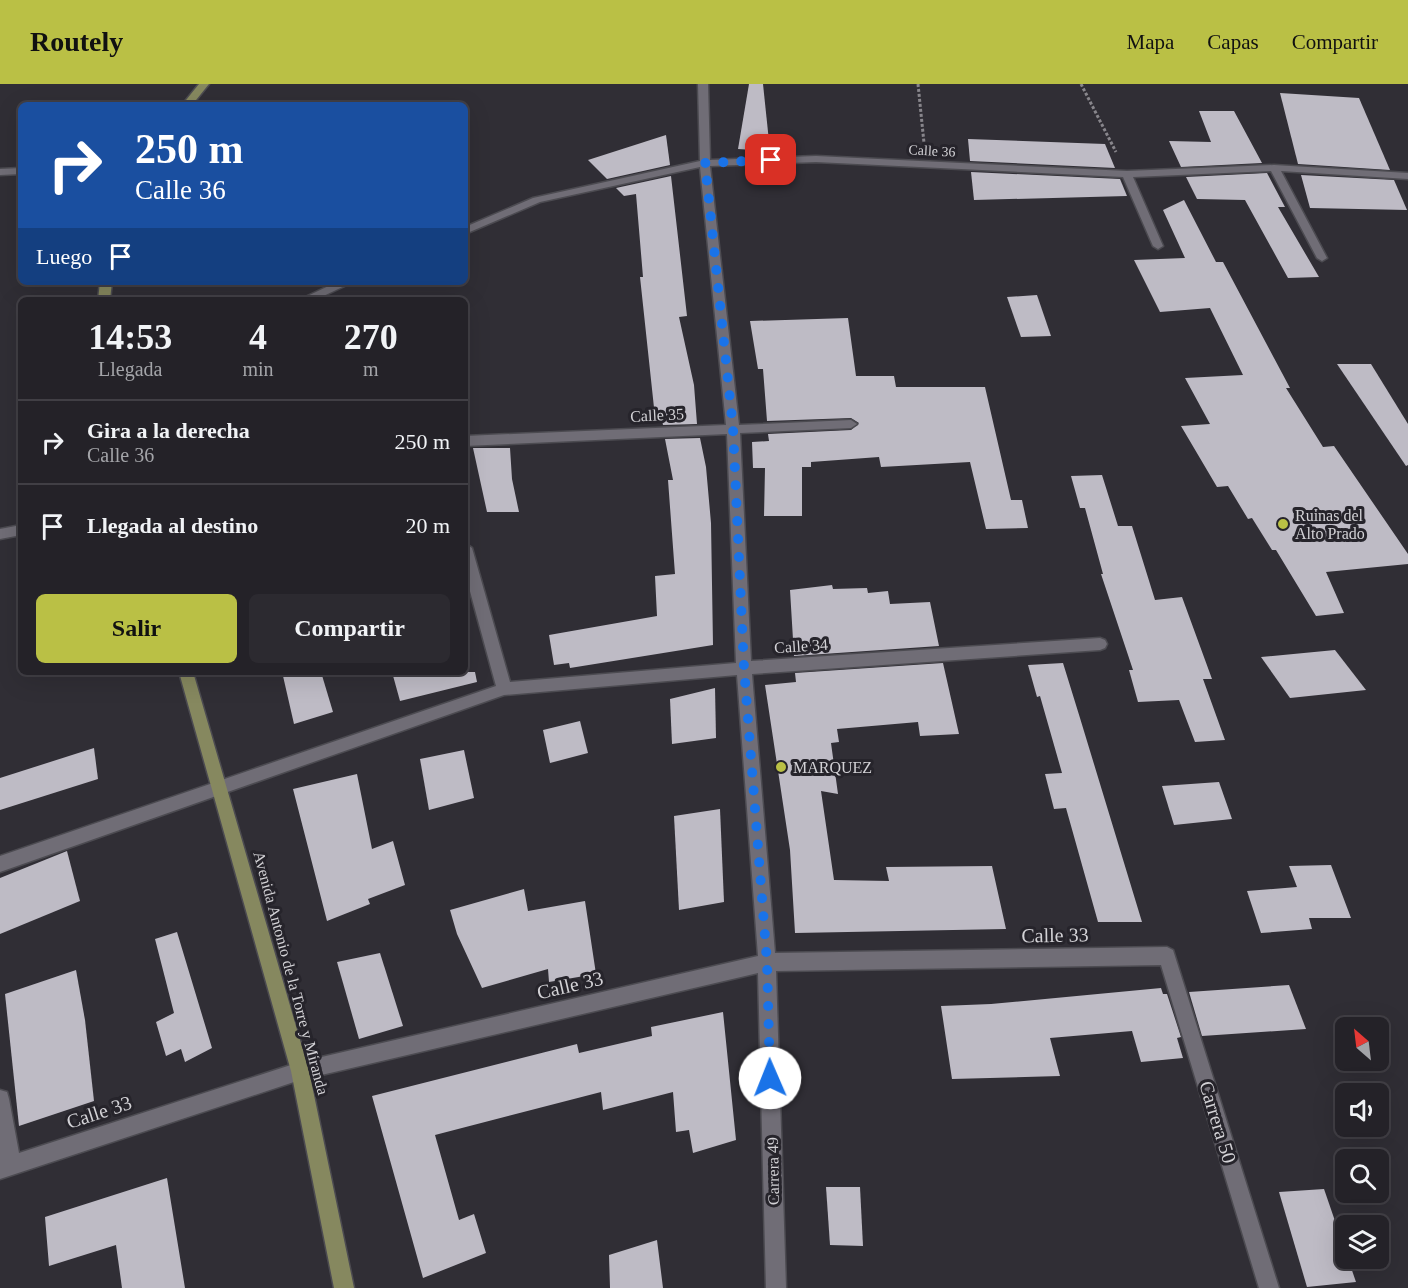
<!DOCTYPE html>
<html lang="es">
<style>
:root{--surface:#242228;--page:#2c2a30;--text:#f1f3f6;--muted:#a3a4a8;--line:#413f45;--accent:#bac045}
body{margin:0;font-family:Georgia,serif;background:var(--page);color:var(--text);height:100vh;display:flex;flex-direction:column;font-size:22px;white-space:nowrap}
*{box-sizing:border-box;margin:0}
p{font-size:20px;color:var(--muted)}
.icon{flex:none;width:33px;height:33px;fill:none;stroke:currentColor;stroke-width:2;stroke-linecap:round;stroke-linejoin:round}
.map{position:relative;flex:1;overflow:hidden}
.sheet{position:absolute;left:18px;top:213px;width:450px;height:378px;display:flex;flex-direction:column;background:var(--surface);border-radius:9px;box-shadow:0 6px 24px #0002,0 0 0 2px var(--line)}
.sheet>*{flex:none}
.top-card{position:absolute;left:18px;top:18px;width:450px;height:183px;border-radius:9px;box-shadow:0 6px 24px #0002,0 0 0 2px var(--line);background:#1a4fa0;color:#fff;overflow:hidden}
.needle{width:39px;rotate:332deg}
.buttons{position:absolute;left:1335px;top:933px;display:grid;gap:12px}
.buttons a{display:grid;place-items:center;width:54px;height:54px;border-radius:9px;background:var(--surface);box-shadow:0 6px 24px #0002,0 0 0 2px var(--line);font-size:30px}
.pin{position:absolute;display:grid;place-items:center;width:51px;height:51px;color:#fff;margin:-26px;border-radius:12px;box-shadow:0 3px 9px #0006}
.me{position:absolute;width:66px;margin:-33px;rotate:359deg;stroke-linejoin:round;filter:drop-shadow(0 0 4px #0008)}
.turn{display:flex;align-items:center;gap:21px;height:126px;padding:0 18px;font-size:27px}
.turn .icon{width:78px;height:78px;stroke-width:2.5}
.turn b{display:block;font-size:42px;line-height:51px}
.then{display:flex;align-items:center;height:57px;padding:0 18px;background:#0003;gap:12px;font-size:22px}
.eta{display:flex;justify-content:space-evenly;align-items:center;height:102px;text-align:center}
.eta b{font-size:36px;font-weight:600;line-height:42px}
.action{display:flex;gap:12px;margin-top:auto;padding:12px 18px}
.action a{flex:1;height:69px;border-radius:9px;background:var(--accent);color:#111;font-size:24px;font-weight:600;line-height:69px;text-align:center}
.action a+a{background:var(--page);color:var(--text)}
ul{padding:0;list-style:none}
li{display:flex;align-items:center;gap:18px;height:84px;padding:0 18px;border-top:2px solid var(--line)}
li div{flex:1}
li b{display:block;font-size:22px}
li em{font-style:normal}
header{display:flex;align-items:center;gap:36px;box-sizing:border-box;height:84px;padding:0 30px;background:var(--accent);color:#111}
header strong{font-size:28px}
nav{display:flex;gap:33px;margin-inline-start:auto;font-size:21px}
.map>svg:first-child{display:block}
</style>
<header>
<strong>Routely</strong>
<nav><a>Mapa</a><a>Capas</a><a>Compartir</a></nav>
</header>
<div class="map">
<svg width="1408" height="1204" viewBox="0 0 1408 1204">
<rect width="100%" height="100%" fill="#302e35"/>
<g fill="#bebbc5">
<path d="M749 0H763L770 67 738 65Z"/>
<path d="M1280 9 1359 14 1390 86 1298 80Z"/>
<path d="M1199 27H1234L1262 79 1181 83 1169 57 1211 58Z"/>
<path d="M666 51 670 81 607 95 588 76Z"/>
<path d="M968 55 1105 60 1115 84 970 77Z"/>
<path d="M971 88 1120 95 1127 112 974 116Z"/>
<path d="M1267 89 1285 123H1278L1319 193 1288 194 1245 116 1197 115 1186 93Z"/>
<path d="M1301 91 1394 96 1407 126 1310 124Z"/>
<path d="M671 92 687 232 679 233 694 301 697 340 663 341 661 332 655 333 640 193H643L636 110 624 112 616 104Z"/>
<path d="M1184 116 1216 178H1223L1290 304H1286L1323 363 1334 362 1408 470V480L1326 488 1344 529 1316 532 1276 466H1272L1252 434 1248 435 1228 402 1217 403 1181 342 1210 340 1185 294 1243 291 1210 224 1160 228 1134 176 1185 174 1163 126Z"/>
<path d="M1037 211 1051 252 1021 253 1007 213Z"/>
<path d="M848 234 856 292H894L896 303H985L1011 416H1022L1028 444 986 445 970 378 881 383 879 373 811 378V383H802V432H764L765 384H753L752 358 769 357 768 350 851 346 859 339 851 334 767 337 763 285H758L750 237Z"/>
<path d="M1337 280H1371L1408 340V381L1406 382Z"/>
<path d="M700 354 706 383 711 439 713 561 570 584 569 579 554 581 549 551 657 532 655 492 675 490 668 396H673L665 355Z"/>
<path d="M473 364H510L512 395 519 428H487Z"/>
<path d="M1102 391 1118 442H1132L1155 516 1182 513 1212 595H1203L1225 656 1195 658 1179 616 1138 618 1129 586H1133L1101 490H1103L1085 424H1080L1071 392Z"/>
<path d="M832 501 833 505 867 504 868 509 888 507 890 520 930 518 939 562 794 572 790 506Z"/>
<path d="M1335 566 1366 606 1290 614 1261 573Z"/>
<path d="M943 579 959 650 920 652 918 638 837 645 839 658 831 659 838 710 821 707 834 796 889 797 886 783 992 782 1006 845 795 849 790 766 765 601 796 598 795 589Z"/>
<path d="M1063 579 1080 634 1142 838H1098L1066 724 1054 725 1045 690 1062 689 1040 612 1037 613 1028 581Z"/>
<path d="M297 588H321L333 628 294 640 283 592Z"/>
<path d="M392 588H475L477 598 400 617Z"/>
<path d="M715 604 716 654 672 660 670 615Z"/>
<path d="M580 637 588 669 550 679 543 646Z"/>
<path d="M94 664 98 695 0 726V694Z"/>
<path d="M464 666 474 714 429 726 420 675Z"/>
<path d="M357 690 372 765 393 757 405 801 368 815 370 820 327 837 293 705Z"/>
<path d="M1219 698 1232 735 1174 741 1162 702Z"/>
<path d="M720 725 724 818 679 826 674 732Z"/>
<path d="M67 767 80 817 0 850V794Z"/>
<path d="M1331 781 1351 834H1309L1312 845 1261 849 1247 807 1297 803 1289 782Z"/>
<path d="M524 805 528 827 585 817 596 890 549 898 548 885 482 904 457 850 450 826Z"/>
<path d="M177 848 212 964 185 978 181 965 166 972 156 938 174 929 155 855Z"/>
<path d="M380 869 403 942 359 955 337 878Z"/>
<path d="M76 886 85 936 94 1017 19 1042 5 910Z"/>
<path d="M1289 901 1306 945 1202 952 1189 908Z"/>
<path d="M1161 904 1163 910H1167L1181 953 1177 954 1183 974 1141 978 1132 947 1050 954 1060 992 952 995 941 922 991 920Z"/>
<path d="M723 928 736 1056 693 1069 689 1046 676 1048 673 1008 603 1026 601 1008 435 1051 459 1136 474 1130 486 1169 423 1194 372 1012 577 960 579 969 652 952 651 943Z"/>
<path d="M167 1094 185 1204H122L116 1161 49 1182 45 1133Z"/>
<path d="M826 1103H860L863 1162 830 1161Z"/>
<path d="M1324 1105 1356 1198 1307 1203 1279 1108Z"/>
<path d="M657 1156 663 1204H610L609 1171Z"/>
</g>
<g fill="none" stroke-linecap="round" stroke-linejoin="round">
<defs>
<g id="minor">
<path d="M698 0H708L710 76 816 72 1127 87 1274 81 1408 89V95L1281 87 1327 174 1322 177 1317 174 1271 87 1133 93 1163 162 1158 165 1153 162 1123 93 816 78 710 82 739 341 851 336 857 340 851 344 740 349 751 577 1100 554 1105 556 1107 560 1105 564 1100 566 752 590 775 869 1167 863 1173 866 1279 1204H1259L1161 881 776 887 786 1204H766L758 889 300 996 0 1095V1006L7 1008 9 1015 19 1069 300 978 758 872 737 591 504 611 0 788V772L496 602 465 489V459L472 464 510 598 736 579 727 350 465 362V352L726 341 700 83 540 118 465 150V143L533 114 700 77Z"/>
<path d="M21 84V90L0 91V85Z"/>
<path d="M337 198H353L315 216H299Z"/>
<path d="M21 441V451L0 455V445Z"/>
</g>
<g id="major">
<path d="M199 0H209L192 21H182Z"/>
<path d="M100 198H112L110 216H98Z"/>
<path d="M179 588H193L309 987 354 1204H334L291 987Z"/>
</g>
</defs>
<use href="#minor" stroke="#4c4b51" stroke-width="3"/>
<use href="#major" stroke="#4c4b51" stroke-width="3"/>
<g stroke="#88868c" stroke-width="3" stroke-dasharray="3 2" stroke-linecap="butt">
<path d="M918 0 924 59"/>
<path d="M1081 0 1116 68"/>
</g>
<use href="#minor" fill="#706d76" fill-rule="evenodd"/>
<use href="#major" fill="#86885f" fill-rule="evenodd"/>
</g>
<g fill="none" stroke-linecap="round" stroke-linejoin="round">
<path stroke="#1a73e8" stroke-width="10" stroke-dasharray="0 18" d="M770 994 767 878 744 584 733 344 705 79 771 76"/>
</g>
<g fill="#bac045" stroke="#26242b" stroke-width="2">
<circle cx="1283" cy="440" r="6"/>
<circle cx="781" cy="683" r="6"/>
</g>
<g text-anchor="middle" dominant-baseline="central" stroke-width="6" stroke-linejoin="round" paint-order="stroke">
<g font-size="14" fill="#d3d2d6" stroke="#26242b">
<text transform="translate(932 67) rotate(3)">Calle 36</text>
</g>
<g font-size="16" fill="#d3d2d6" stroke="#26242b">
<text transform="translate(657 331) rotate(-3)">Calle 35</text>
<text transform="translate(801 562) rotate(-4)">Calle 34</text>
<text transform="translate(291 889) rotate(75)">Avenida Antonio de la Torre y Miranda</text>
<text transform="translate(773 1087) rotate(-91)">Carrera 49</text>
</g>
<g font-size="16" fill="#d3d2d6" stroke="#26242b" text-anchor="start">
<text x="1295" y="431">Ruinas del<tspan x="1295" dy="18">Alto Prado</tspan></text>
<text x="793" y="683">MARQUEZ</text>
</g>
<g font-size="20" fill="#d3d2d6" stroke="#26242b">
<text transform="translate(1055 851) rotate(-1)">Calle 33</text>
<text transform="translate(570 901) rotate(-13)">Calle 33</text>
<text transform="translate(99 1028) rotate(-18)">Calle 33</text>
<text transform="translate(1218 1038) rotate(73)">Carrera 50</text>
</g>
</g>
</svg>
<div class="buttons">
<a><svg class="needle" viewBox="-14 -14 28 28"><path d="M0-13l5 13h-10z" fill="#e53935"/><path d="M0 13l5-13h-10z" fill="#a3a4a8"/></svg></a>
<a><svg class="icon" aria-label="sound" viewBox="0 0 24 24"><path d="M4 9h4l5-4v14l-5-4H4zM17 9q2 3 0 6"/></svg></a>
<a><svg class="icon" aria-label="search" viewBox="0 0 24 24"><circle cx="10" cy="10" r="6"/><path d="M15 15l6 6"/></svg></a>
<a><svg class="icon" aria-label="layers" viewBox="0 0 24 24"><path d="M12 4l9 5-9 5-9-5zM3 14l9 5 9-5"/></svg></a>
</div>
<div class="pin" style="left:771px;top:76px;background:#d93025"><svg class="icon" aria-label="arrive" viewBox="0 0 24 24"><path d="M6 21V4h12l-3 4 3 4H6"/></svg></div>
<svg class="me" style="left:770px;top:994px" viewBox="-20 -20 40 40"><circle r="19" fill="#fff"/><path d="M0-13L10 11 0 6-10 11z" fill="#1a73e8"/></svg>
<div class="top-card">
<div class="turn"><svg class="icon" aria-label="right" viewBox="0 0 24 24"><path d="M7 20v-9h11M14 6l5 5-5 5"/></svg><div><b>250 m</b>Calle 36</div></div>
<div class="then">Luego<svg class="icon" aria-label="arrive" viewBox="0 0 24 24"><path d="M6 21V4h12l-3 4 3 4H6"/></svg></div>
</div>
<section class="sheet">
<div class="eta">
<div><b>14:53</b><p>Llegada</p></div>
<div><b>4</b><p>min</p></div>
<div><b>270</b><p>m</p></div>
</div>
<ul>
<li><svg class="icon" aria-label="right" viewBox="0 0 24 24"><path d="M7 20v-9h11M14 6l5 5-5 5"/></svg><div><b>Gira a la derecha</b><p>Calle 36</p></div><em>250 m</em></li>
<li><svg class="icon" aria-label="arrive" viewBox="0 0 24 24"><path d="M6 21V4h12l-3 4 3 4H6"/></svg><div><b>Llegada al destino</b></div><em>20 m</em></li>
</ul>
<div class="action"><a>Salir</a><a>Compartir</a></div>
</section>
</div>
